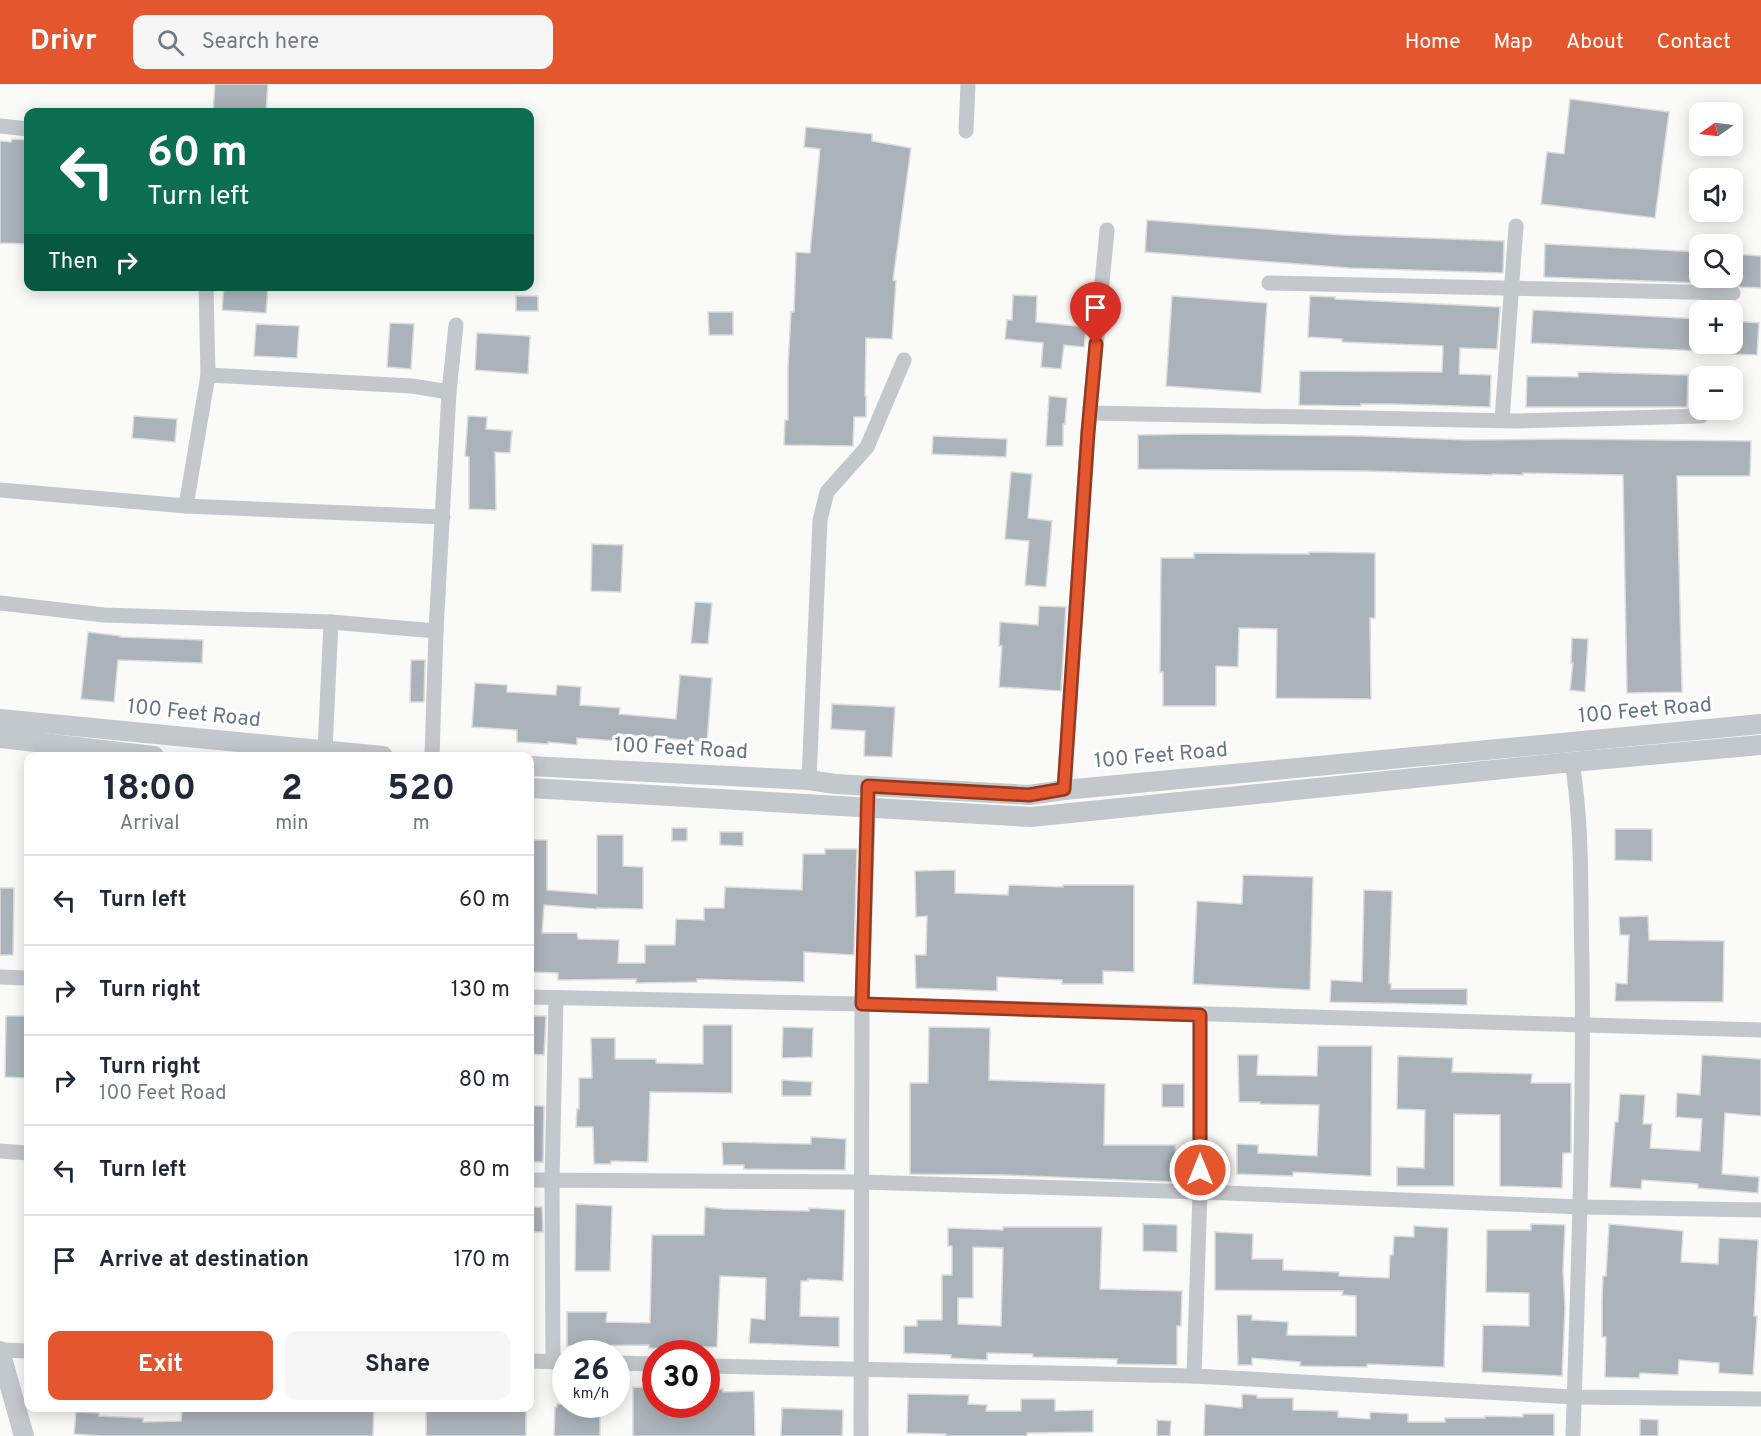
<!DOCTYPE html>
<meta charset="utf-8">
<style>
:root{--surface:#fff;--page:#f6f6f7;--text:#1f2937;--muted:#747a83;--line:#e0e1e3;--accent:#e4572e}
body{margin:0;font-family:Overpass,sans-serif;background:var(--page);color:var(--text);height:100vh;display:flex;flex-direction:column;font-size:22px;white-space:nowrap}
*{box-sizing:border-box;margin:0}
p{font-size:20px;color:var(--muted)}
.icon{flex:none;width:33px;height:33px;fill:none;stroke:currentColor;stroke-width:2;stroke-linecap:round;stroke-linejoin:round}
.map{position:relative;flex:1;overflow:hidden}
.sheet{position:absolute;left:24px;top:668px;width:510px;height:660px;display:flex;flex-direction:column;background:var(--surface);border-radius:12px;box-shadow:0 3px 15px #0003}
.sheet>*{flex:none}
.hud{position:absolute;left:24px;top:24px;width:510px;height:183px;border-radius:12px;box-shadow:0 3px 15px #0003;background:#0b6e4f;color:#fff;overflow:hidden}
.needle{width:39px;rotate:256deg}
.buttons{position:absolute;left:1689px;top:18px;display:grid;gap:12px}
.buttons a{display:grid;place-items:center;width:54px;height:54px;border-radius:12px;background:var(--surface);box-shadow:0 3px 15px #0003;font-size:30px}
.speed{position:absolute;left:552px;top:1256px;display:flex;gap:12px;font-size:30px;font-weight:700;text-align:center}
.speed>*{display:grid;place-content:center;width:78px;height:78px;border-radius:50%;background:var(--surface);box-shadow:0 3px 15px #0003;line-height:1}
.speed small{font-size:15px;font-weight:400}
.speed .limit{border:9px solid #d22;background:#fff;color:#111}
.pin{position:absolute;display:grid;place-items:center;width:51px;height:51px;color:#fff;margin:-62px -26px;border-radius:50% 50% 50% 0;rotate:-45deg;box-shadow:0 0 6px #0007}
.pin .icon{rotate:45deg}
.me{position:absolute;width:66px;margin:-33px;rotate:0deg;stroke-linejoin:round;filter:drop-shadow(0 0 4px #0008)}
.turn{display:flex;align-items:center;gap:21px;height:126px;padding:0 24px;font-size:27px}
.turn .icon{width:78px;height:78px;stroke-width:2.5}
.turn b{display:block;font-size:42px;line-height:51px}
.then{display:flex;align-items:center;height:57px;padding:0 24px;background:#0003;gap:12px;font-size:22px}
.eta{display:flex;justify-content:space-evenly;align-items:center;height:102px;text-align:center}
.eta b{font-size:36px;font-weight:700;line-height:42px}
.cta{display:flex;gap:12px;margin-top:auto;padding:12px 24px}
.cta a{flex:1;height:69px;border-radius:12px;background:var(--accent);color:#fff;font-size:24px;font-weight:700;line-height:69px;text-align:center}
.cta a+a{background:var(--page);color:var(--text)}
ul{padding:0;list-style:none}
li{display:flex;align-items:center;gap:18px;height:90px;padding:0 24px;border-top:2px solid var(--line)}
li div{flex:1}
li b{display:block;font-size:22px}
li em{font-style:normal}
header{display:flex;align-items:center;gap:36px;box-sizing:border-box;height:84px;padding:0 30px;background:var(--accent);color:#fff}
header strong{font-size:28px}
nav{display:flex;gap:33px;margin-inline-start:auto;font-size:21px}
.search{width:420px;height:54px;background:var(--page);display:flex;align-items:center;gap:15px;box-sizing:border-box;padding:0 21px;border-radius:12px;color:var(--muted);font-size:22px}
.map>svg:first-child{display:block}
</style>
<header>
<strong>Drivr</strong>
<div class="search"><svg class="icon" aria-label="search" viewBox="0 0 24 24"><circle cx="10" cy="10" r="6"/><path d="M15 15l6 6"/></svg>Search here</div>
<nav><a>Home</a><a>Map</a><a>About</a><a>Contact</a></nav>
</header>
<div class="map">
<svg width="1761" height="1352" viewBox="0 0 1761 1352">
<rect width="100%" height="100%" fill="#fafaf8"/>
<g fill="#aab3b9" stroke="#dcdcda" stroke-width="1.5" fill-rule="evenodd">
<path d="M215 0H268L266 28H213Z"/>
<path d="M1570 15 1669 28 1655 134 1541 120 1547 68 1564 70Z"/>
<path d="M806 43 872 50V57L911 64 893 196 896 197 892 255 866 254 865 312H866V333H854L853 362 784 361 785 336H788V283L791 228H794L796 168 810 169 820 65 804 63Z"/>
<path d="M12 55 28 56V160L0 159V57L11 58Z"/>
<path d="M1147 136 1342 151 1504 157 1503 189 1349 184 1145 168Z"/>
<path d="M1545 160 1700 168V199L1544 193Z"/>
<path d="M1732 170 1761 172V204L1740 203 1732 199Z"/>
<path d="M224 202H268L266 229 222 226Z"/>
<path d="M1013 211 1037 212 1036 238 1086 243 1084 263 1064 261 1061 285 1041 283 1043 259 1005 255 1007 236H1012Z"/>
<rect x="516" y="212" width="22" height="15"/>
<path d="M1172 212 1267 219 1261 309 1166 302Z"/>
<path d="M1310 212 1335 213V215L1500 223 1497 265 1460 264 1459 290 1491 291 1490 323 1393 320H1361V322L1299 321 1300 287 1442 288 1443 262 1342 258V255L1308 253Z"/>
<path d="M1533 226 1700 235V267L1531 259Z"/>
<path d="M708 228H733V251H709Z"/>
<path d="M1732 237 1759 239 1757 271 1732 270Z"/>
<path d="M390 239 414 240 411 285 387 283Z"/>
<path d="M256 240 299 242 297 274 254 272Z"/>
<path d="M477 249 530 252 528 290 475 286Z"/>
<path d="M1578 288 1688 291 1687 323H1526L1527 292 1578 293Z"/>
<path d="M1049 312 1067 314 1065 340H1063V362H1046Z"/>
<path d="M134 332 177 335 175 358 132 354Z"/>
<path d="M468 332 487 333 486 345 512 347 510 369 495 368 496 426 469 425V373L465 372Z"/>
<path d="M1198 350 1362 352 1468 356 1564 355 1751 357 1750 392H1677L1682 608 1627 609 1623 391 1523 389V391L1492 390V391L1366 387 1138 385V351Z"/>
<path d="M933 352 1007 355 1006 373 932 370Z"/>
<path d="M1011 388 1032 390 1028 434 1052 437 1046 503 1025 501 1029 457 1005 455Z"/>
<path d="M592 460 623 461 621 508 591 507Z"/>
<path d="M1309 468 1375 469V534H1370L1371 615 1276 614 1277 545 1239 544 1238 583 1216 582V622H1163V588H1160L1161 474H1194V469L1309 470Z"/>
<path d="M695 518 712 519 708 560 691 559Z"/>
<path d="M1039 522 1066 523 1061 607 999 603 1002 562H999L1000 538 1038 541Z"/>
<path d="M88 548 120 552V553L203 556 202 579 118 576 114 618 81 615Z"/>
<path d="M1572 554 1588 555 1585 608 1570 606 1573 579H1571Z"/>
<path d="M411 576H425L424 618H410Z"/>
<path d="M680 591 712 594 707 658 618 650 617 657 577 654V661L548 658V660L517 658V646L472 643 475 599 507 601V608L556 611 557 601 581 603 580 621 620 624 619 630 676 635Z"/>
<path d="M832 620 895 623 892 673 864 672 865 647 831 645Z"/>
<rect x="672" y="744" width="15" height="13"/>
<path d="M1615 745H1652V777L1615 776Z"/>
<path d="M720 748H743V762L720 761Z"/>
<path d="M597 751H623V782L643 783V825L597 824V825L544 821 542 849H577L578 855 619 856 618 879H645V861H675L676 835 704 836V824H724L725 803 802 806 803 770H825V765H857L854 871 804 868V898L697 895V898L636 899V895L558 896V889L530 888V756H547V806L597 810Z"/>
<path d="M955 786V809L1008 811 1009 801 1063 803V801H1134V888L1103 887V900H1062V896L997 893V907L916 904 915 871H926L927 832 916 833 915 787Z"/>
<path d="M1243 791 1313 793 1310 906 1193 900 1197 817 1242 820Z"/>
<path d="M0 804H14L13 871H0Z"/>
<path d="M1364 806 1392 807 1389 899H1391V905H1467V921L1330 918 1331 896 1362 898Z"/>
<path d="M1648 832 1649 856 1724 857 1723 918 1615 917 1616 899 1627 900 1629 851H1620L1619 833Z"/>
<path d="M6 932H28L27 994 5 993Z"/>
<path d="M530 932H546L544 971 530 970Z"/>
<path d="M703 941H732V1009L650 1008 648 1078 611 1077V1080H594L593 1043H576L577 1025H579V994H592L591 954H615V975H656V979L703 980Z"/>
<path d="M783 943 813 944 812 973 782 974Z"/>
<path d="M929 943 990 944 989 996 1105 1000 1104 1061H1175L1176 1098 1006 1091 910 1090V999H928Z"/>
<path d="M1318 962H1372L1371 1092 1293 1088V1092L1237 1090V1060L1258 1061V1069L1317 1072 1319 1021 1260 1020V1018H1239L1238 971H1258L1257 991 1317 992Z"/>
<path d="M1702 971 1761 975V1032L1725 1029 1722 1090 1759 1093 1758 1109 1698 1104V1100L1642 1096 1641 1105 1610 1103 1615 1038H1618L1620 1010 1645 1011 1643 1040H1652L1650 1064 1700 1067 1702 1035 1676 1033 1677 1009 1700 1011Z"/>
<path d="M1398 972 1453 974 1452 988 1532 990 1531 999H1571V1069H1563L1562 1104 1500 1102V1031L1454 1030V1102H1397V1083L1424 1084 1425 1026 1397 1025Z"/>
<path d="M782 996 812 998 811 1012H782Z"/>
<rect x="1162" y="1000" width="22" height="23"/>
<path d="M530 1022H544L543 1078H530Z"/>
<path d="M811 1053 846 1055 845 1086 744 1085V1081H723L722 1058 811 1060Z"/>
<path d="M576 1120 612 1122 610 1187H575Z"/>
<path d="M530 1123H542L543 1148H530Z"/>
<path d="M705 1123 723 1125 809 1127V1124L845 1126 843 1197 808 1195V1197H801L800 1232 839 1233V1263L749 1259 751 1234 765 1236 766 1194 720 1192 717 1263H703V1266L649 1264V1261L567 1262V1228H607L606 1238 650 1239 652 1151H704Z"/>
<path d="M1143 1140 1177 1141V1168L1143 1167Z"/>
<path d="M1531 1140 1565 1141 1563 1186 1565 1224 1562 1292 1482 1288 1483 1241 1529 1242V1209L1486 1208 1487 1146H1531Z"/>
<path d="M1609 1140 1683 1147 1681 1178 1718 1180 1719 1154 1758 1156 1754 1232H1757L1753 1291 1719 1289V1279L1679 1276 1678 1291 1640 1289 1639 1294 1605 1293 1606 1253H1602V1216L1603 1192H1606Z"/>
<path d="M1414 1142 1448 1144 1444 1283 1367 1280V1283L1300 1282V1278L1252 1274V1281H1238L1237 1231H1252V1236L1288 1238 1287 1251 1356 1252V1212L1342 1211 1343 1207 1215 1206V1148L1253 1150 1252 1175H1283V1186L1339 1188V1192L1389 1194 1390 1171H1393L1394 1152 1414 1153Z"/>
<path d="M1003 1143H1102L1100 1205 1182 1207 1181 1242H1177V1281L1117 1280V1275L1033 1273V1270L987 1269V1276L951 1274V1271L904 1269V1242H917V1236H942V1191H952V1162H948V1144L1003 1146ZM973 1163 1003 1164 1001 1242 958 1240V1214H973Z"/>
<path d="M633 1303 656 1304V1320H706V1305H723V1308L754 1307 755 1352H633Z"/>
<path d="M908 1310 969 1311 968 1320 987 1321 986 1327H1021V1315H1055V1327L1093 1326V1348L1027 1349V1352H946V1350L907 1349Z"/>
<path d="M1242 1310 1257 1311V1314H1293V1326L1338 1327V1333L1370 1335V1328L1408 1330V1338H1445V1334H1485V1332L1523 1333V1330H1554V1352H1204L1205 1320 1242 1324Z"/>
<path d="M557 1320H600V1352H554L555 1323H557Z"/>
<path d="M189 1323H374L373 1352H102L74 1350 76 1328 99 1329V1332L143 1334V1338L181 1337 182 1327H189Z"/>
<rect x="426" y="1323" width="100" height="29"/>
<path d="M782 1324 843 1326 842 1352H781Z"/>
<path d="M1640 1335 1658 1336V1352H1640Z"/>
<path d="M1157 1336 1171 1337 1170 1352H1157Z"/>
</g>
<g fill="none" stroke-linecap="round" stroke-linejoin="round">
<g stroke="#c3c8cc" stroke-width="15">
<path d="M0 42 28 45"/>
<path d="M966 47 968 0"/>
<path d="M1269 199 1733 209"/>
<path d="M208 291 412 302 449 308 436 547 432 672"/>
<path d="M449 308 456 241"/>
<path d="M1090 329 1518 337 1701 332"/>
<path d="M1502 336 1516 142"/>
<path d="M0 406 186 422 443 433"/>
<path d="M186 422 208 291 206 202"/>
<path d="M0 519 104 531 331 538 436 547"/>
<path d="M325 666 331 538"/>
<path d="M1572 678C1583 744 1580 811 1582 878 1584 1036 1578 1194 1573 1352"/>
<path d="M809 696 820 436 827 408 867 363 904 276"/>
<path d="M1064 706 1088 348 1107 146"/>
<path d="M0 893 28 894"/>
<path d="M530 913 862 920 1761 946"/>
<path d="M0 1067 28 1069"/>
<path d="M530 1096 861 1098 1200 1108 1581 1123 1761 1126"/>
<path d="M0 1266 28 1267"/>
<path d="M530 1277 566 1278"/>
<path d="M553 1278 552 1098 556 914"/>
<path d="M616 1279 656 1280"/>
<path d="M706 1282 1194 1292 1574 1313 1761 1315"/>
<path d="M1194 1292 1200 1108V931"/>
<path d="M861 1352 862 920 869 702"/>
</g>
<g stroke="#c3c8cc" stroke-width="20">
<path d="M0 635 383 672"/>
<path d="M0 654 154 672"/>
<path d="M530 682 809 696 835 700 1029 711 1064 706 1761 640"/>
<path d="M530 704 1031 733 1572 678 1761 661"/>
<path d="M0 1267 24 1352"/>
</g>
</g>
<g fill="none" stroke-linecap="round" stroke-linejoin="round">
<defs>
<path id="route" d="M1096 260 1088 348 1064 705 1029 711 868 702 862 920 1200 931V1086"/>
</defs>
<use href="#route" stroke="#94391e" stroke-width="15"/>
<use href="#route" stroke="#e4572e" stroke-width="10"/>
</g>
<g text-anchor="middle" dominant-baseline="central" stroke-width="6" stroke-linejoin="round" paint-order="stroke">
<g font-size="21" fill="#657683" stroke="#fff">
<text transform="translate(1645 627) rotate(-5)">100 Feet Road</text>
<text transform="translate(194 630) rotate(6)">100 Feet Road</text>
<text transform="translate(681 665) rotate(3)">100 Feet Road</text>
<text transform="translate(1161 672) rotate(-5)">100 Feet Road</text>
</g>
</g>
</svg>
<div class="buttons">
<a><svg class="needle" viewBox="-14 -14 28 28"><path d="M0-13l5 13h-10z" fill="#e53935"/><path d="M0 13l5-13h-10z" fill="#747a83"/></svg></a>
<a><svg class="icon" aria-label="sound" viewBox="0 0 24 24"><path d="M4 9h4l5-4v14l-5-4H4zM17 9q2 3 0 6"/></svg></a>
<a><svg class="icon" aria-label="search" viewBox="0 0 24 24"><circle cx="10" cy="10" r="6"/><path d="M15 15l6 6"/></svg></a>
<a>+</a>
<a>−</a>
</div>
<div class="speed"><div>26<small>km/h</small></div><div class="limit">30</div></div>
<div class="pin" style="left:1096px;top:260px;background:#d93025"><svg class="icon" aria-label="arrive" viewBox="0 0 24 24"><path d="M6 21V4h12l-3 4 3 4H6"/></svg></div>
<svg class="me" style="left:1200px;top:1086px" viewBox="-20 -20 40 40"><circle r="17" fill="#e4572e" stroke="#fff" stroke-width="3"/><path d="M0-11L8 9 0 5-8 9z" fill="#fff"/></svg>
<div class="hud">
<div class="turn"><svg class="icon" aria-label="left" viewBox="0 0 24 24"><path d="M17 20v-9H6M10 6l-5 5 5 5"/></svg><div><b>60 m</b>Turn left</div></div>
<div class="then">Then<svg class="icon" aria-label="right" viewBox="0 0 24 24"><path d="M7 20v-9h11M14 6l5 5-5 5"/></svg></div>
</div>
<section class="sheet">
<div class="eta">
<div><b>18:00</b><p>Arrival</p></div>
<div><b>2</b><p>min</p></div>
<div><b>520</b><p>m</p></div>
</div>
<ul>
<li><svg class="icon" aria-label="left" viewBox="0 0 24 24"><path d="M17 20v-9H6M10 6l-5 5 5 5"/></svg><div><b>Turn left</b></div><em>60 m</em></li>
<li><svg class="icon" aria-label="right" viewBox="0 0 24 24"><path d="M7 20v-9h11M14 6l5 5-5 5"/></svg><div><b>Turn right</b></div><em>130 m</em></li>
<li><svg class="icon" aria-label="right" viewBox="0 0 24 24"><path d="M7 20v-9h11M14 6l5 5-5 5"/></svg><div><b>Turn right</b><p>100 Feet Road</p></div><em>80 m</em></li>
<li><svg class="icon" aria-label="left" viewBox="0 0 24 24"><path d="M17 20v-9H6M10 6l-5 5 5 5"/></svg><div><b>Turn left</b></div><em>80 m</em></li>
<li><svg class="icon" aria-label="arrive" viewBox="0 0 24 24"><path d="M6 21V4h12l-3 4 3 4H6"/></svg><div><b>Arrive at destination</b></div><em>170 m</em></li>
</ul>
<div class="cta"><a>Exit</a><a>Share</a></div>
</section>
</div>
